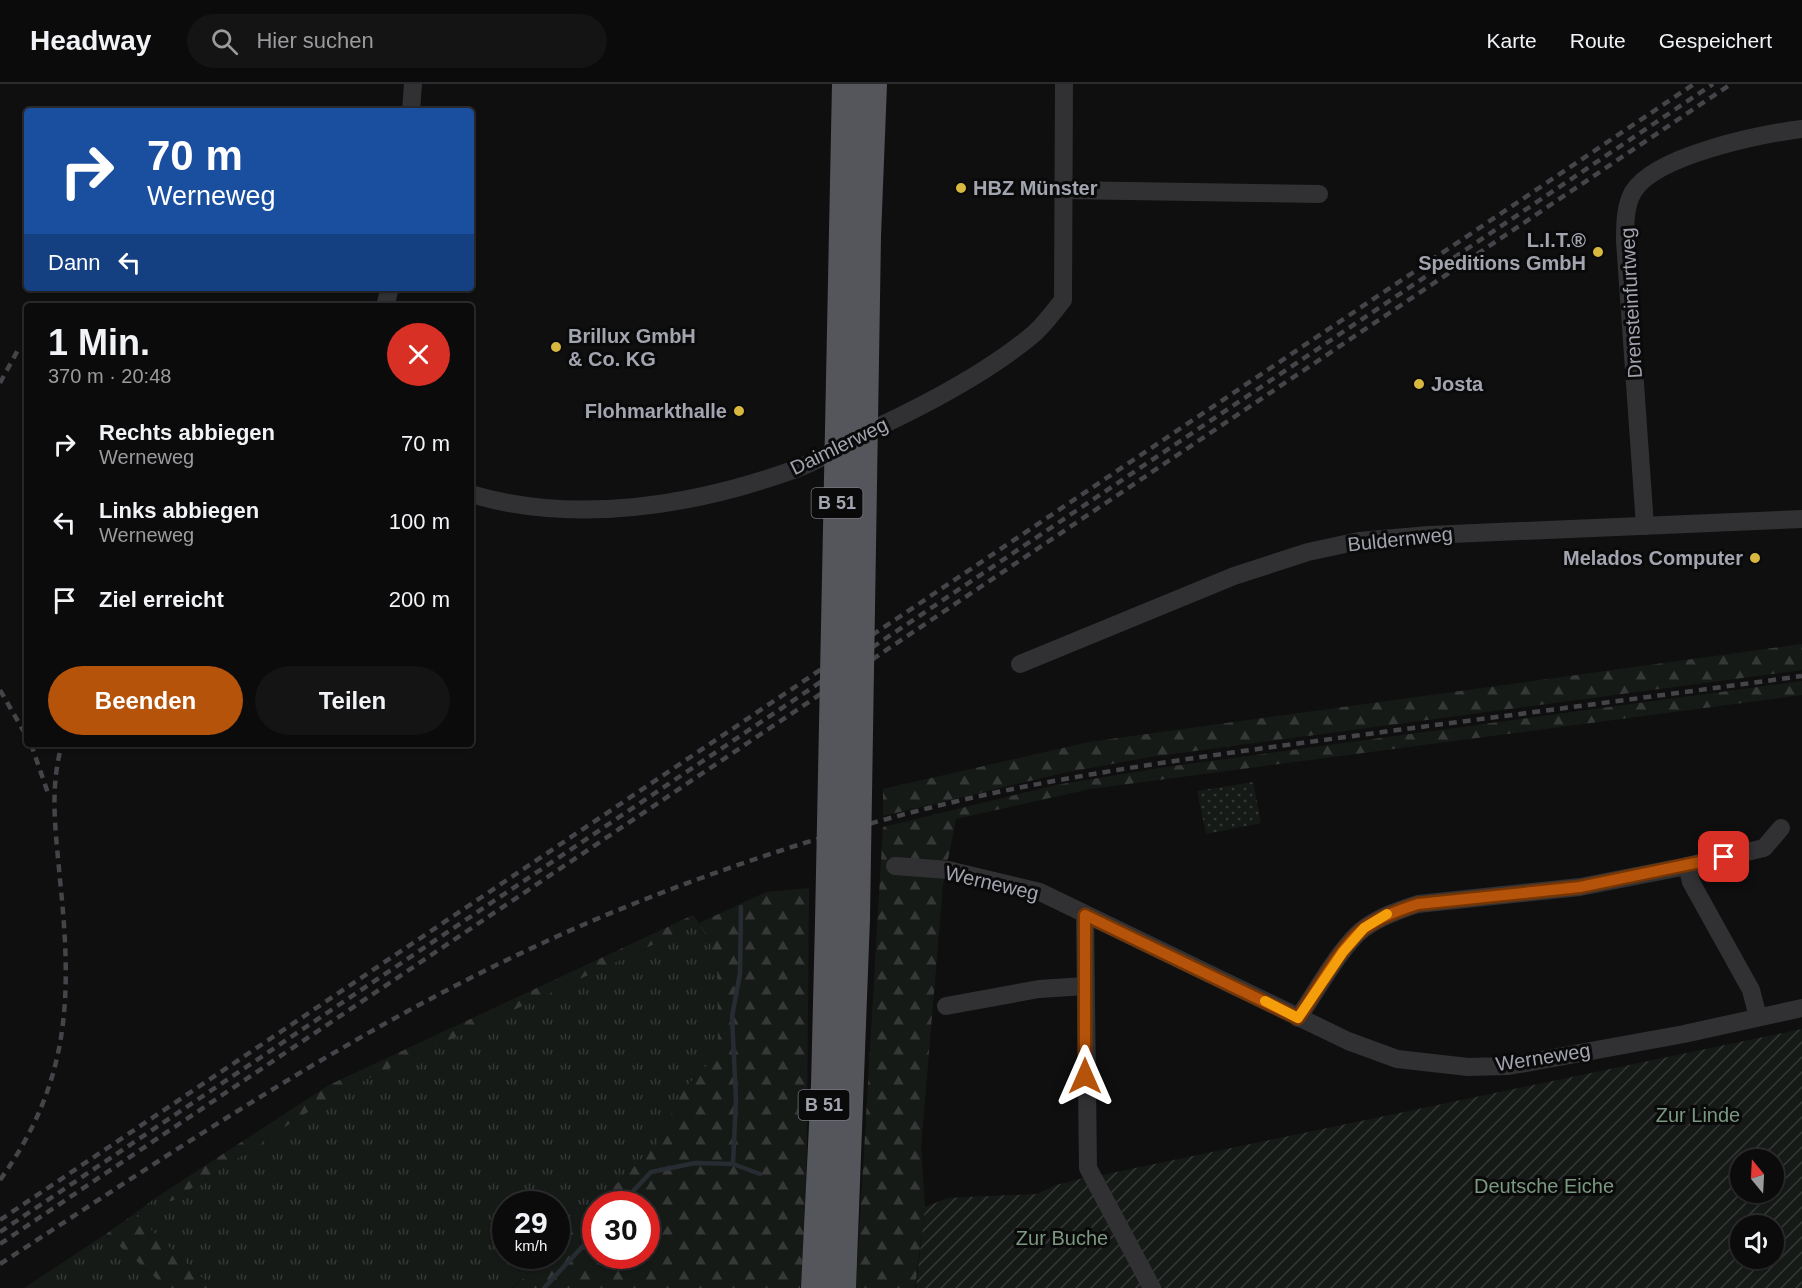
<!DOCTYPE html>
<html lang="de">
<meta charset="utf-8">
<style>
:root{--surface:#0b0b0c;--page:#141415;--text:#f1f3f6;--muted:#9a9b9d;--line:#2b2b2d;--accent:#b45309}
body{margin:0;font-family:Helvetica,sans-serif;background:var(--page);color:var(--text);height:100vh;display:flex;flex-direction:column;font-size:22px;white-space:nowrap}
*{box-sizing:border-box;margin:0}
p{font-size:20px;color:var(--muted)}
.icon{flex:none;width:33px;height:33px;fill:none;stroke:currentColor;stroke-width:2;stroke-linecap:round;stroke-linejoin:round}
.map{position:relative;flex:1;overflow:hidden}
.details{position:absolute;left:24px;top:219px;width:450px;height:444px;display:flex;flex-direction:column;background:var(--surface);border-radius:6px;box-shadow:0 2px 4px #0004,0 0 0 2px var(--line)}
.details>*{flex:none}
.banner{position:absolute;left:24px;top:24px;width:450px;height:183px;border-radius:6px;box-shadow:0 2px 4px #0004,0 0 0 2px var(--line);background:#1a4fa0;color:#fff;overflow:hidden}
.needle{width:39px;rotate:342deg}
.tools{position:absolute;left:1730px;top:1065px;display:grid;gap:12px}
.tools a{display:grid;place-items:center;width:54px;height:54px;border-radius:50%;background:var(--surface);box-shadow:0 2px 4px #0004,0 0 0 2px var(--line);font-size:30px}
.speed{position:absolute;left:492px;top:1107px;display:flex;gap:12px;font-size:30px;font-weight:700;text-align:center}
.speed>*{display:grid;place-content:center;width:78px;height:78px;border-radius:50%;background:var(--surface);box-shadow:0 2px 4px #0004,0 0 0 2px var(--line);line-height:1}
.speed small{font-size:15px;font-weight:400}
.speed .limit{border:9px solid #d22;background:#fff;color:#111}
.pin{position:absolute;display:grid;place-items:center;width:51px;height:51px;color:#fff;margin:-26px;border-radius:12px;box-shadow:0 3px 9px #0006}
.me{position:absolute;width:66px;margin:-33px;rotate:0deg;stroke-linejoin:round;filter:drop-shadow(0 0 4px #0008)}
.turn{display:flex;align-items:center;gap:21px;height:126px;padding:0 24px;font-size:27px}
.turn .icon{width:78px;height:78px;stroke-width:2.5}
.turn b{display:block;font-size:42px;line-height:51px}
.then{display:flex;align-items:center;height:57px;padding:0 24px;background:#0003;gap:12px;font-size:22px}
.round{display:grid;place-items:center;flex:none;width:63px;height:63px;border-radius:32px;background:var(--page)}
.summary{display:flex;align-items:center;justify-content:space-between;height:102px;padding:0 24px}
h1{font-size:36px;font-weight:600;line-height:45px}
.action{display:flex;gap:12px;margin-top:auto;padding:12px 24px}
.action a{flex:1;height:69px;border-radius:36px;background:var(--accent);color:#fff;font-size:24px;font-weight:600;line-height:69px;text-align:center}
.action a+a{background:var(--page);color:var(--text)}
ul{padding:0;list-style:none}
li{display:flex;align-items:center;gap:18px;height:78px;padding:0 24px}
li div{flex:1}
li b{display:block;font-size:22px}
li em{font-style:normal}
header{display:flex;align-items:center;gap:36px;box-sizing:border-box;height:84px;padding:0 30px;background:var(--surface);border-bottom:2px solid var(--line)}
header strong{font-size:28px}
nav{display:flex;gap:33px;margin-inline-start:auto;font-size:21px}
.search{width:420px;height:54px;background:var(--page);display:flex;align-items:center;gap:15px;box-sizing:border-box;padding:0 21px;border-radius:33px;color:var(--muted);font-size:22px}
.map>svg:first-child{display:block}
</style>
<header>
<strong>Headway</strong>
<div class="search"><svg class="icon" aria-label="search" viewBox="0 0 24 24"><circle cx="10" cy="10" r="6"/><path d="M15 15l6 6"/></svg>Hier suchen</div>
<nav><a>Karte</a><a>Route</a><a>Gespeichert</a></nav>
</header>
<div class="map">
<svg width="1802" height="1204" viewBox="0 0 1802 1204">
<defs>
<pattern id="grass-tufts" width="24" height="20" patternUnits="userSpaceOnUse" patternTransform="scale(1.5)"><rect width="24" height="20" fill="#161a17"/><path d="M3 7l-1-3M5 7V3M7 7l1-3M15 17l-1-3M17 17v-4M19 17l1-3" fill="none" stroke="#353836"/></pattern>
<pattern id="forest-firs" width="22" height="20" patternUnits="userSpaceOnUse" patternTransform="scale(1.5)"><rect width="22" height="20" fill="#161a17"/><path d="M5 1l3.5 6h-7zM16 11l3.5 6h-7z" fill="#353836"/></pattern>
<pattern id="park-dots" width="8" height="8" patternUnits="userSpaceOnUse" patternTransform="scale(1.5)"><rect width="8" height="8" fill="#161a17"/><path d="M2 2h.1M6 6h.1" fill="none" stroke="#353836" stroke-width="1.8" stroke-linecap="round"/></pattern>
<pattern id="garden-furrows" width="10" height="10" patternUnits="userSpaceOnUse" patternTransform="scale(1.5)"><rect width="10" height="10" fill="#161a17"/><path d="M-1 1l2-2M0 10L10 0M9 11l2-2" fill="none" stroke="#353836"/></pattern>
</defs>
<rect width="100%" height="100%" fill="#0f0f10"/>
<g fill="url(#grass-tufts)">
<path d="M699 839 717 872 718 970 682 1007 658 1059 557 1160 556 1120H506V1172H545L512 1204H213L134 1130 154 1115 172 1117 337 1009Z"/>
<path d="M106 1150 167 1204H24Z"/>
</g>
<g fill="url(#forest-firs)">
<path d="M1802 560V586L1150 673 1063 689 883 732V705L1089 658Z"/>
<path d="M1802 597V611L1090 705 956 735 943 800 921 1064 925 1123 915 1204H856L883 743 1056 701 1166 683Z"/>
<path d="M809 804 806 1156 800 1204H513L546 1172H556L557 1161 595 1121 596 1172H646V1120H596L658 1059 682 1007 718 970 717 872 699 839 337 1009 172 1117 154 1115 329 1001 693 831 699 839 766 808Z"/>
<path d="M134 1130 213 1204H167L106 1150Z"/>
</g>
<path fill="url(#park-dots)" d="M1253 698 1261 739 1206 750 1197 707Z"/>
<g fill="url(#garden-furrows)" fill-rule="evenodd">
<path d="M1802 945V1204H1159L1097 1092ZM1740 1076H1773V1108H1740ZM1740 1142H1773V1174H1740Z"/>
<path d="M1084 1094 1147 1204H916L925 1123 948 1114 1037 1110 1056 1101Z"/>
</g>
<g fill="none" stroke-linecap="round" stroke-linejoin="round">
<g stroke="#272c32" stroke-width="4.5">
<path d="M733 1080 760 1090"/>
<path d="M621 1120 651 1088 695 1079 733 1080 736 1015 732 933 740 889 741 823"/>
<path d="M544 1204 596 1148"/>
</g>
<g stroke="#313134" stroke-width="18">
<path d="M411 27 413 0"/>
<path d="M1064 106 1319 110"/>
<path d="M385 222 390 204"/>
<path d="M471 410C574 441 693 422 793 386 822 376 850 357 878 343 929 319 986 289 1030 253 1043 243 1053 228 1063 216L1064 0"/>
<path d="M1645 442 1625 157C1625 141 1625 122 1633 108 1655 71 1762 50 1802 45"/>
<path d="M1020 580 1234 492 1308 468 1359 457 1429 451 1802 435"/>
<path d="M895 782 948 786 1040 808 1348 957 1397 975 1468 983 1509 982 1684 950 1802 924"/>
<path d="M1687 782 1691 798 1751 906 1758 933"/>
<path d="M1085 831 1088 1084 1152 1204"/>
<path d="M946 922 1039 905 1085 902"/>
<path d="M1298 934C1315 910 1343 858 1366 843 1382 832 1399 826 1418 820L1580 803 1687 782 1764 764 1781 744"/>
</g>
<g stroke="#55565c" stroke-width="28">
<path d="M815 1204 825 1001 829 838"/>
<path d="M842 1204 856 834"/>
</g>
<g stroke="#444449" stroke-width="4.5" stroke-dasharray="8 6" stroke-linecap="butt">
<path d="M0 299 19 264"/>
<path d="M0 606 27 653"/>
<path d="M31 660 49 712"/>
<path d="M0 1096C71 997 72 912 60 796 56 749 49 706 62 660"/>
<path d="M0 1136 1694 0"/>
<path d="M0 1148 1713 0"/>
<path d="M0 1160 1731 0"/>
<path d="M0 1180C208 1045 406 910 638 818 754 772 876 734 998 708 1128 681 1259 665 1390 647 1527 629 1665 611 1802 592"/>
</g>
<g stroke="#55565c" stroke-width="28">
<path d="M856 834 867 152 873 0"/>
<path d="M829 838 846 0"/>
</g>
</g>
<g fill="none" stroke-linecap="round" stroke-linejoin="round">
<defs>
<path id="route" d="M1085 992V831L1298 934C1315 910 1343 858 1366 843 1382 832 1399 826 1418 820L1580 803 1724 773"/>
</defs>
<use href="#route" stroke="#753606" stroke-width="15"/>
<use href="#route" stroke="#b45309" stroke-width="10"/>
<path stroke="#f59e0b" stroke-width="10" d="M1265 917 1298 934 1343 868 1364 844 1387 830"/>
</g>
<g fill="#d8b83f" stroke="#0a0a0b" stroke-width="2">
<circle cx="961" cy="104" r="6"/>
<circle cx="1598" cy="168" r="6"/>
<circle cx="556" cy="263" r="6"/>
<circle cx="1419" cy="300" r="6"/>
<circle cx="739" cy="327" r="6"/>
<circle cx="1755" cy="474" r="6"/>
</g>
<g text-anchor="middle" dominant-baseline="central" stroke-width="6" stroke-linejoin="round" paint-order="stroke">
<g fill="#0a0a0b" stroke="#74767e" stroke-width="1.5">
<rect x="811.5" y="404" width="51" height="30" rx="4.5"/>
<rect x="798.5" y="1006" width="51" height="30" rx="4.5"/>
</g>
<g font-size="18" font-weight="bold" fill="#a2a4af">
<text x="837" y="419">B 51</text>
<text x="824" y="1021">B 51</text>
</g>
<g font-size="20" font-weight="bold" fill="#a2a4af" stroke="#0a0a0b" text-anchor="start">
<text x="973" y="104">HBZ Münster</text>
<text x="1586" y="156" text-anchor="end">L.I.T.®<tspan x="1586" dy="23">Speditions GmbH</tspan></text>
<text x="568" y="252">Brillux GmbH<tspan x="568" dy="23">&amp; Co. KG</tspan></text>
<text x="1431" y="300">Josta</text>
<text x="727" y="327" text-anchor="end">Flohmarkthalle</text>
<text x="1743" y="474" text-anchor="end">Melados Computer</text>
</g>
<g font-size="20" fill="#a2a4af" stroke="#0a0a0b">
<text transform="translate(1631 219) rotate(-93)">Drensteinfurtweg</text>
<text transform="translate(839 362) rotate(-26)">Daimlerweg</text>
<text transform="translate(1400 455) rotate(-6)">Buldernweg</text>
<text transform="translate(992 799) rotate(13)">Werneweg</text>
<text transform="translate(1543 973) rotate(-9)">Werneweg</text>
</g>
<g font-size="20" fill="#7b9881" stroke="#0a0a0b">
<text x="1698" y="1031">Zur Linde</text>
<text x="1544" y="1102">Deutsche Eiche</text>
<text x="1062" y="1154">Zur Buche</text>
</g>
</g>
</svg>
<div class="tools">
<a><svg class="needle" viewBox="-14 -14 28 28"><path d="M0-13l5 13h-10z" fill="#e53935"/><path d="M0 13l5-13h-10z" fill="#9a9b9d"/></svg></a>
<a><svg class="icon" aria-label="sound" viewBox="0 0 24 24"><path d="M4 9h4l5-4v14l-5-4H4zM17 9q2 3 0 6"/></svg></a>
</div>
<div class="speed"><div>29<small>km/h</small></div><div class="limit">30</div></div>
<div class="pin" style="left:1724px;top:773px;background:#d93025"><svg class="icon" aria-label="arrive" viewBox="0 0 24 24"><path d="M6 21V4h12l-3 4 3 4H6"/></svg></div>
<svg class="me" style="left:1085px;top:992px" viewBox="-20 -20 40 40"><path d="M0-17L14 15 0 8-14 15z" fill="#b45309" stroke="#fff" stroke-width="4"/></svg>
<div class="banner">
<div class="turn"><svg class="icon" aria-label="right" viewBox="0 0 24 24"><path d="M7 20v-9h11M14 6l5 5-5 5"/></svg><div><b>70 m</b>Werneweg</div></div>
<div class="then">Dann<svg class="icon" aria-label="left" viewBox="0 0 24 24"><path d="M17 20v-9H6M10 6l-5 5 5 5"/></svg></div>
</div>
<section class="details">
<div class="summary"><div><h1>1 Min.</h1><p>370 m · 20:48</p></div><a class="round" style="background:#d93025;color:#fff"><svg class="icon" aria-label="close" viewBox="0 0 24 24"><path d="M6 6l12 12M18 6L6 18"/></svg></a></div>
<ul>
<li><svg class="icon" aria-label="right" viewBox="0 0 24 24"><path d="M7 20v-9h11M14 6l5 5-5 5"/></svg><div><b>Rechts abbiegen</b><p>Werneweg</p></div><em>70 m</em></li>
<li><svg class="icon" aria-label="left" viewBox="0 0 24 24"><path d="M17 20v-9H6M10 6l-5 5 5 5"/></svg><div><b>Links abbiegen</b><p>Werneweg</p></div><em>100 m</em></li>
<li><svg class="icon" aria-label="arrive" viewBox="0 0 24 24"><path d="M6 21V4h12l-3 4 3 4H6"/></svg><div><b>Ziel erreicht</b></div><em>200 m</em></li>
</ul>
<div class="action"><a>Beenden</a><a>Teilen</a></div>
</section>
</div>
